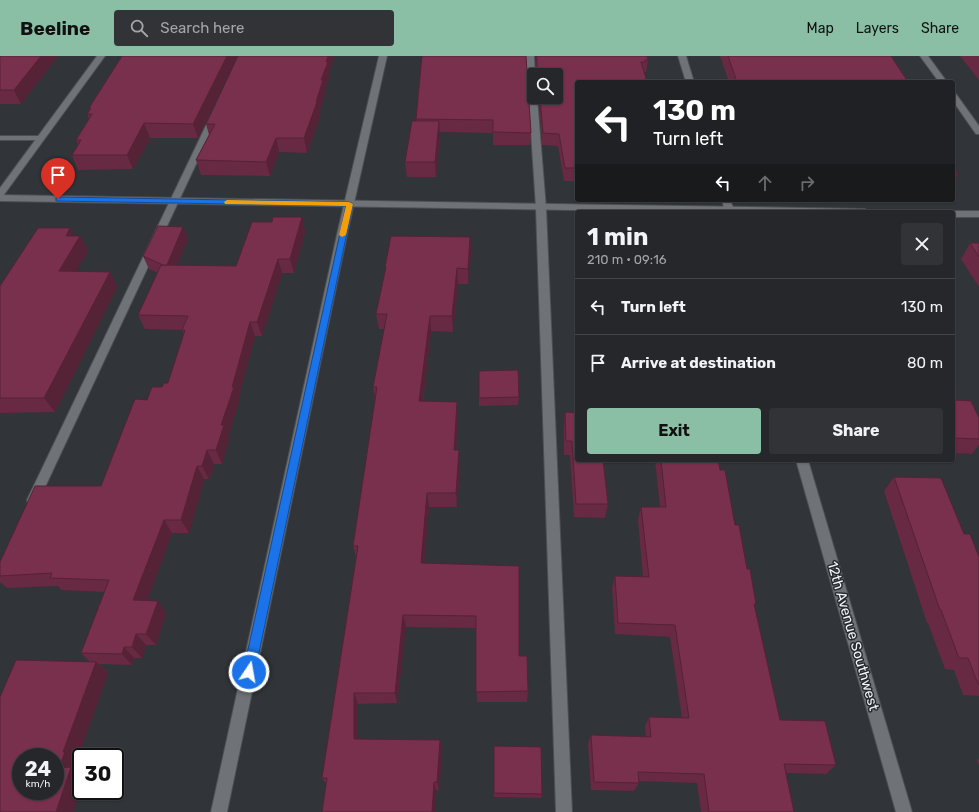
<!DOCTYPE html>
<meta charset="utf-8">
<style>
:root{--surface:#25272a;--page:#313336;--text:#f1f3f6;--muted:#a3a5a8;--line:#424447;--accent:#8abfa5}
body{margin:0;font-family:Rubik,sans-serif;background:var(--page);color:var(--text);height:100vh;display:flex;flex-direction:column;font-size:15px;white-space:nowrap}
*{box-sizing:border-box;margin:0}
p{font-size:13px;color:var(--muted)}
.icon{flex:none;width:22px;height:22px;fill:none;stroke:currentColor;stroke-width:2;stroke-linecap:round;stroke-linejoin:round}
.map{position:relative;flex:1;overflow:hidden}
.panel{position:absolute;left:575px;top:154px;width:380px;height:252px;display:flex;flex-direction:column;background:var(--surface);border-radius:4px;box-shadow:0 1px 3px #0004,0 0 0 1px var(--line)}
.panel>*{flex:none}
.banner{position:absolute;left:575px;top:24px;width:380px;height:122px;border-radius:4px;box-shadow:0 1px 3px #0004,0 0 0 1px var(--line);background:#202124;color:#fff;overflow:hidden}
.buttons{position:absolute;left:527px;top:12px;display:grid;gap:8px}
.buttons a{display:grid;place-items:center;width:36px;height:36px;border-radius:4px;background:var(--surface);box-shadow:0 1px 3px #0004,0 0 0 1px var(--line);font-size:20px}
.speed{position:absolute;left:12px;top:692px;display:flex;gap:8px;font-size:20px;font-weight:700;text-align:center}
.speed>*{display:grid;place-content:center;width:52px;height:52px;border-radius:50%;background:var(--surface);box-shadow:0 1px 3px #0004,0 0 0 1px var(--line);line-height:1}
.speed small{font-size:10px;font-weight:400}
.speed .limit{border:2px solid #111;border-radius:6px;background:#fff;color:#111}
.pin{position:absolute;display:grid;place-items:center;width:34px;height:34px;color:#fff;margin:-41px -17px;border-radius:50% 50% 50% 0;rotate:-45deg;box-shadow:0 0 4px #0007}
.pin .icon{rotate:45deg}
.me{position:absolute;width:44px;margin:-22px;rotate:12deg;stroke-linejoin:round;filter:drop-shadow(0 0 3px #0008)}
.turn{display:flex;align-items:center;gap:14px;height:84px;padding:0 12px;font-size:18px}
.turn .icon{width:52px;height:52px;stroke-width:2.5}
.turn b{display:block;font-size:28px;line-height:34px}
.lanes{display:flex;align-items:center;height:38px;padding:0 12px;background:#0003;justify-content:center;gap:20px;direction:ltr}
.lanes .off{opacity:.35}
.round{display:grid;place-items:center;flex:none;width:42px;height:42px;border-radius:4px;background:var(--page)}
.headline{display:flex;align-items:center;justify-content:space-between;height:68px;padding:0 12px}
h1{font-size:24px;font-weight:700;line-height:30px}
.button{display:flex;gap:8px;margin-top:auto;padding:8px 12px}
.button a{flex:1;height:46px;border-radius:4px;background:var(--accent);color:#111;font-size:16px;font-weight:700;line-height:46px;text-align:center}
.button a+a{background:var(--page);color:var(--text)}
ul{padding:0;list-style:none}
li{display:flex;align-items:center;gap:12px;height:56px;padding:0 12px;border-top:1px solid var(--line)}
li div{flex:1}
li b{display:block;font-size:15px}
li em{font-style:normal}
header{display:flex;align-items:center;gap:24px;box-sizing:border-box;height:56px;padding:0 20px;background:var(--accent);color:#111}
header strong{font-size:19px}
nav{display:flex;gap:22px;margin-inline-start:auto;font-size:14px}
.search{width:280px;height:36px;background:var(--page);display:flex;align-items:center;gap:10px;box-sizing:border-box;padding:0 14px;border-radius:4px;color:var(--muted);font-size:15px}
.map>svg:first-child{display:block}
</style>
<header>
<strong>Beeline</strong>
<div class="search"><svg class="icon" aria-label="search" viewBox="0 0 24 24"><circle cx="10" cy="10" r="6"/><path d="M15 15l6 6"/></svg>Search here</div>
<nav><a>Map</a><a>Layers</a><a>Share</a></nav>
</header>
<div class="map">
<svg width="979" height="756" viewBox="0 0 979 756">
<rect width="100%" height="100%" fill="#313438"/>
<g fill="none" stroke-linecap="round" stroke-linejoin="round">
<defs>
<g id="lane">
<path d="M526 0H534L535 19 534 41H537L546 152 572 756H556L536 152Z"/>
<path d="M211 59H217L218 61 39 444 38 448 33 449 28 448 27 444Z"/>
<path d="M0 80H41L45 82 41 84H0Z"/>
</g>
<g id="street">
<path d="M97 0H105L3 140 0 141V132Z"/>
<path d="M379 0H387L348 174 227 756H211L338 174Z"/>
<path d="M678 0H686L694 26H686Z"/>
<path d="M920 0H928L947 26H939Z"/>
<path d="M953 38H956L979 70V78H976L953 45Z"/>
<path d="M722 144H730L735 156H725Z"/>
<path d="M796 404H808L912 756H896Z"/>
</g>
<g id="secondary">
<path d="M0 139 865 153 870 156H696L0 145Z"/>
<path d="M953 155H979V161H953V156H950Z"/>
</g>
</defs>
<use href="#lane" stroke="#4d5053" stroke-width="2"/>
<use href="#street" stroke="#4d5053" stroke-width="2"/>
<use href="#secondary" stroke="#4d5053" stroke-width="2"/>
<use href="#lane" fill="#6f7276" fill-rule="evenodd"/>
<use href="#street" fill="#6f7276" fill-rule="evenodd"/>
<use href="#secondary" fill="#6f7276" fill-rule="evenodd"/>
</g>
<g fill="#682942">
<path d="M0 0 21 48H0Z"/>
<path d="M122 0H237L198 82H150L133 113 78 114 72 99 78 89 76 84 89 63 87 58 90 54 89 52Z"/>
<path d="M536 0H647L648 4 646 16 577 26V125H564L558 90 542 89 539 41H556L536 19Z"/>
<path d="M720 0H891L908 26H729Z"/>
<path d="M960 0H979V24Z"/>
<path d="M334 1 329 16 330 19 325 34V38L319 57 320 60 307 97 279 96 270 120 201 119 196 104 209 79 206 68Z"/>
<path d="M421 7 531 77 530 89H493V77L440 76V80L436 121H407L405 106 416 65Z"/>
<path d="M953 110 958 118 953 127Z"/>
<path d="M302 161 305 176 294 217H282L262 280H255L238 343 239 345 228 379 229 383 222 408H214L209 423H204L189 477H172L147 544 166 556 156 589H146L142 602H134L132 609 99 608 108 617 77 704 78 705 76 714 0 756 90 606 81 597 105 536 61 534 58 530 7 532 0 526V506L101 430 147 344 168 327 184 279 182 274 145 273 138 259 158 217 149 213 143 200 188 183 177 209 236 210 272 166Z"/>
<path d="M70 172 74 180H80L88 195 76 215 110 216 117 231 55 356 0 357V230Z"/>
<path d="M470 181 471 197 468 228H458L453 276 431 275 423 345 458 361 456 394H459L460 408 457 451H429L424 507 519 600 528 635 527 646H477L476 572 406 571 397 647 358 648V683L440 684 442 694 439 734 326 728 322 722 356 501 353 490 375 344 373 331 384 273H379L376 258 385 215V211Z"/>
<path d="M970 187H979V231L961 203Z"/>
<path d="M576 269H577V339L575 284Z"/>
<path d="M479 315 519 341 518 349 479 350Z"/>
<path d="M953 344 979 362V389L972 398 953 397Z"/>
<path d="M565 356 608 448 605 462 574 461 570 399H564V370Z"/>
<path d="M655 404H718L720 414 747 513 756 548 754 550 780 664 836 709 826 718 786 717 794 756H701L697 727 639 725V727L634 735 591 734 588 688 591 679 646 681 645 670 649 661 682 662 670 581 615 578 612 532 615 520 643 521 638 464 641 451H660Z"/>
<path d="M894 421 964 478 979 501V640L963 639 954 614 945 613 928 567H927L884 435Z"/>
<path d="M494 690 542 738 541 742 494 741Z"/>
<path d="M979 702V710L977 704Z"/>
</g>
<g fill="#552236">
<path d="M41 0H58L21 48 14 34Z"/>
<path d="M227 0H237L198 82 193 68Z"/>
<path d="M328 0H334V1L329 16 330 19 325 34V38L319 57 320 60 307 97 304 82 316 46Z"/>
<path d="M439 65 440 80 436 121 435 106Z"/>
<path d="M144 67 150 82 133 113 127 99Z"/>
<path d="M276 82 279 96 270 120 266 106Z"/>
<path d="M302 161 305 176 294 217 290 203Z"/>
<path d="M183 171 188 183 171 223 166 210Z"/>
<path d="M70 172 77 185 80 180 88 195 68 230 59 215 66 180Z"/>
<path d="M470 181 471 197 468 228V213Z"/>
<path d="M278 203 282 217 262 280 257 266Z"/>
<path d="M457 212 458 228 453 276 452 260Z"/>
<path d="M110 216 117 231 55 356 44 342Z"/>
<path d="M430 260 431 275 421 360 419 345Z"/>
<path d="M250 266 255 280 238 343 239 345 228 379 229 383 222 408 216 394 221 369 232 331Z"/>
<path d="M457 346 458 361 455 408 454 394Z"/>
<path d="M207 394 214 408 209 423 202 410Z"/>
<path d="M459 394 460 408 457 451 456 437Z"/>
<path d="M197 410 204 423 189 477 181 464Z"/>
<path d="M427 437 429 451 423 520 421 507Z"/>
<path d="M164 464 172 477 143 556 133 544Z"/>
<path d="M158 545 166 556 156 589 146 578Z"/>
<path d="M403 559 406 571 397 647 395 637Z"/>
<path d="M136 578 146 589 142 602 132 591Z"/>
<path d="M124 591 134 602 132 609 122 598Z"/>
<path d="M96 606 108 617 77 704 78 705 76 714 81 718V731L73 756H56L59 712 63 696Z"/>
<path d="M354 637 358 648V692L354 683Z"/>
<path d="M440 684 442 694 439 734 437 726Z"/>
<path d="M434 726 436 734 435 756H432Z"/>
</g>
<g fill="#79304d" stroke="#552236" fill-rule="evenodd">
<path d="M0 0H41L14 34H0Z"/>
<path d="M122 0H227L193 68 144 67 127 99H72L81 84H76L92 58H87L91 52H89Z"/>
<path d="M238 0H328L326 6H328L321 24H323L316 46H317L304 82H276L266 106 196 104 215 68H206Z"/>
<path d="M422 0H526L531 77 493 76V64L416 63Z"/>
<path d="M537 0H647L648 4H645V6H641L647 26H577V112H565L559 78 543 77 540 41H556V19H537Z"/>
<path d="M728 0H891L908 26H737Z"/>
<path d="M412 65H439L435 106H405Z"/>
<path d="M953 110 958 118 953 117Z"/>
<path d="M273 161H302L290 203H278L257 266H250L232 331H234L221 369H224L216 394H207L202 410H197L181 464H164L133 544 158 545 146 578H136L132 591H124L122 598 81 597 109 524 50 522 52 517 0 520V506L35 430H101L135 343 147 344 152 331H162L164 327H168L185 274H182L188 260 138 259 161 209 236 210 252 166H272Z"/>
<path d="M158 170 183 171 167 209H163L143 200Z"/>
<path d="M38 172H70L66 180H80L59 215 110 216 44 342H0V230Z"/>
<path d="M391 180 470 181 468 213 457 212 452 260H430L419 345 457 346 454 394H459L456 437H427L421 507 519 510V600H527L528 635 476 636V560L403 559 395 637H354V683L440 684 437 726H434L432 756H322L327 722H322L358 490H353L377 331H373L387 258H376L386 211H385Z"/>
<path d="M970 187H979V201Z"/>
<path d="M518 314 519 341 479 342V315Z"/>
<path d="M953 344 971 345 979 362V383L953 382Z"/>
<path d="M565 356 577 357V404H603L608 448H576L572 385H566Z"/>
<path d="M661 404H718L720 414H725L735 469H739L747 513H750L756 548H754L780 664 825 665 836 709 784 708 794 756H709L704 718 638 716 639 727 594 726 591 679 651 681 649 661 689 662 675 569 618 567 615 520 649 521 641 451H666Z"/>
<path d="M894 421 941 422 964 478H970L979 501V628H978L968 602H959L941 554H940Z"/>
<path d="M16 604 96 606 63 696H65L59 712 71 711 56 756H0V641ZM21 701H55V735H21Z"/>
<path d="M494 690 541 691 542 738 494 737Z"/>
</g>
<path fill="#1a73e8" stroke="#114b97" d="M58 141 349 146 353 148 255 616 253 620 249 621 245 620 243 616 346 150 56 145V142Z"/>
<path fill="#f59e0b" d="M227 144 349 146 353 148 346 179 342 181 339 179 346 150 225 148 224 146Z"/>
<g text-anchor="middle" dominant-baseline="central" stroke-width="3" stroke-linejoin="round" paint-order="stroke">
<g font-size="14" fill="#f3f5f7" stroke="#272a2e">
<text transform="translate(853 580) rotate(74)">12th Avenue Southwest</text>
</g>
</g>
</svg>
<div class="buttons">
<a><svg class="icon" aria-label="search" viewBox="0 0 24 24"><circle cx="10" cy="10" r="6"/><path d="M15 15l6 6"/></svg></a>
</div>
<div class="speed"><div>24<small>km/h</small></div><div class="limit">30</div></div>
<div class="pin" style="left:58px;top:143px;background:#d93025"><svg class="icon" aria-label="arrive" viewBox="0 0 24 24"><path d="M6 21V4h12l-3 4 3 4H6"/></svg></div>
<svg class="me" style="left:249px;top:616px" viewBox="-20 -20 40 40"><circle r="17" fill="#1a73e8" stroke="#fff" stroke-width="3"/><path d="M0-11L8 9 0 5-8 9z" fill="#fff"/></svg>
<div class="banner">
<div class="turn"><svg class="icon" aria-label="left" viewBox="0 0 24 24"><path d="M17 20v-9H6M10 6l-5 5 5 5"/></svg><div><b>130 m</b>Turn left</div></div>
<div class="lanes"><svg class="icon" aria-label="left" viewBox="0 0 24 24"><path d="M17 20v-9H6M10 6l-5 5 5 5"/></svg><svg class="icon off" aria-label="ahead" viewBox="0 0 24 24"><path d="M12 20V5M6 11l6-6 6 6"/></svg><svg class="icon off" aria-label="right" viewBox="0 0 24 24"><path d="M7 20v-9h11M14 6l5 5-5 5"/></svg></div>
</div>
<section class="panel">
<div class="headline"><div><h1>1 min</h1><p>210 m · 09:16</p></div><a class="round"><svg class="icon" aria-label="close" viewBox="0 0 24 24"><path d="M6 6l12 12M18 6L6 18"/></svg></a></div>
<ul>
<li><svg class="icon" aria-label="left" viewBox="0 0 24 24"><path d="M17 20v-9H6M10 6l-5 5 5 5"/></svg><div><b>Turn left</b></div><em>130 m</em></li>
<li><svg class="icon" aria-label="arrive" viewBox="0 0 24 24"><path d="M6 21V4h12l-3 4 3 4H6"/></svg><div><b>Arrive at destination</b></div><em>80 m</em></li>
</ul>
<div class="button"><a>Exit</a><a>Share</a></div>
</section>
</div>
